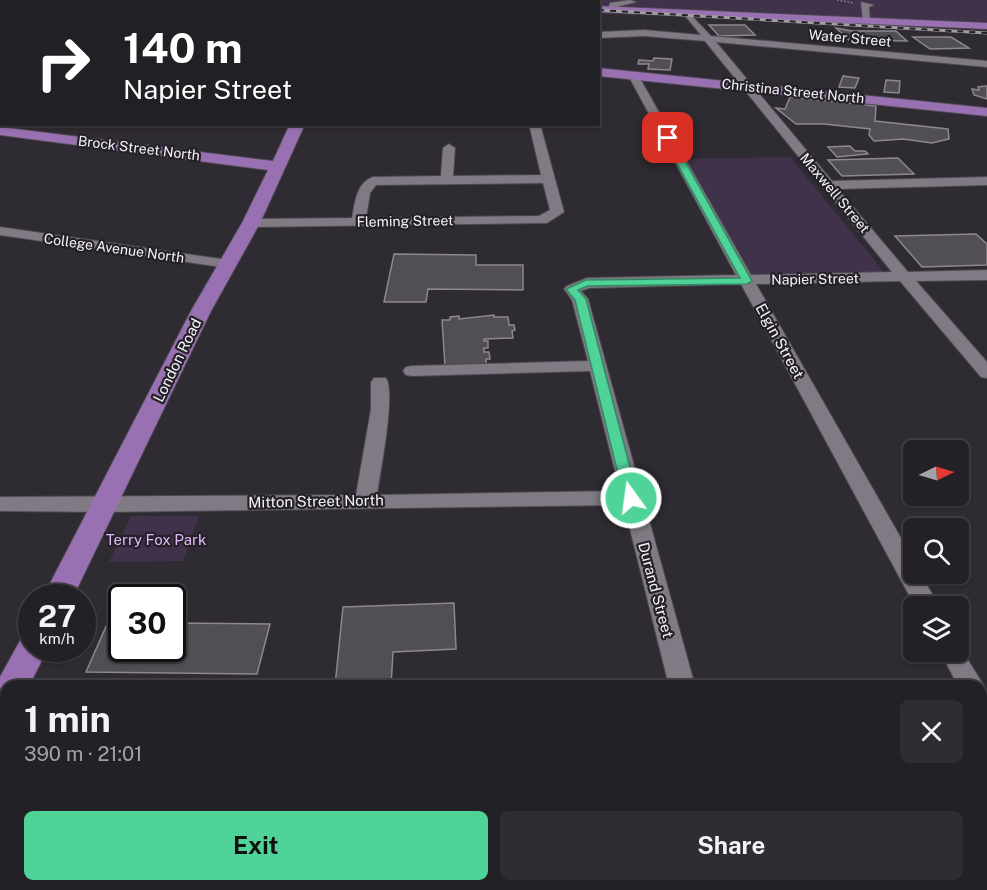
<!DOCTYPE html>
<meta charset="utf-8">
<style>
:root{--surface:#232026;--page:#2f2d32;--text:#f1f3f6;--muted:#a3a3a7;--line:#403e43;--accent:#4fd399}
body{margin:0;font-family:"Public Sans",sans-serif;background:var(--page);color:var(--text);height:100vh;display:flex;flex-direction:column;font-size:22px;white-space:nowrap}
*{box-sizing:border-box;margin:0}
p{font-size:20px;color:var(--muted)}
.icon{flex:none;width:33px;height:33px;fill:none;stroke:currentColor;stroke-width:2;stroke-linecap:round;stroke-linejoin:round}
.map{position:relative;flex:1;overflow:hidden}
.side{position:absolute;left:0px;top:680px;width:987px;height:212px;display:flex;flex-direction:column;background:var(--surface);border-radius:18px 18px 0 0;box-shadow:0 2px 4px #0004,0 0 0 2px var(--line)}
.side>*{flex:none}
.hud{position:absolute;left:0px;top:0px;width:600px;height:126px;box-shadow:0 2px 4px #0004,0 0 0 2px var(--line);background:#202124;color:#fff;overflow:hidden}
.needle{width:39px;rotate:85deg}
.controls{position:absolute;left:903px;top:440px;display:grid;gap:12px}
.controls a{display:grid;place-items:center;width:66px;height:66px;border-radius:9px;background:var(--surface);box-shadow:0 2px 4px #0004,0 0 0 2px var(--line);font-size:30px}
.speed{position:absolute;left:18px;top:584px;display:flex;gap:12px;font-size:30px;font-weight:700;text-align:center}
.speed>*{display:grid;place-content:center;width:78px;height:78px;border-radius:50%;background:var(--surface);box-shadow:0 2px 4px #0004,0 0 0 2px var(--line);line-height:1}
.speed small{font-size:15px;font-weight:400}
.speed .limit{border:3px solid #111;border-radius:9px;background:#fff;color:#111}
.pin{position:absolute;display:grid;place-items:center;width:51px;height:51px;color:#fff;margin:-26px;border-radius:12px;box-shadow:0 3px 9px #0006}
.me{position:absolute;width:66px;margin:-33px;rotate:346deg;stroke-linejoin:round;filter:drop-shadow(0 0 4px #0008)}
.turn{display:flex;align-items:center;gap:21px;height:126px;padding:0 24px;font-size:27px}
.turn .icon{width:78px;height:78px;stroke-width:2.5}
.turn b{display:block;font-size:42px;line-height:51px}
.round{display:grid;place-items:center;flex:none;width:63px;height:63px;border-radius:9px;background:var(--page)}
.head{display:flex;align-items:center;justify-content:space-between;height:102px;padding:0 24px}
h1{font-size:36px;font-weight:700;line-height:45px}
.cta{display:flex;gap:12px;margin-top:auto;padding:12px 24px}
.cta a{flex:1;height:69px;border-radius:9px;background:var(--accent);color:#111;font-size:24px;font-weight:700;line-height:69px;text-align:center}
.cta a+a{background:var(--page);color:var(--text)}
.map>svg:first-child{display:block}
</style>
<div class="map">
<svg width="987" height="890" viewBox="0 0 987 890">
<rect width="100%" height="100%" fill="#2f2b32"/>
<g fill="#40324a">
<path d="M352 0H987V24L599 7 598 2Z"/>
<path d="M790 157 885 273 750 277 684 159Z"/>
<path d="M131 516H199L183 561 109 562Z"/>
</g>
<g fill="#524e56" stroke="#8c8790" stroke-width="1.5">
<path d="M709 25H745L755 35 719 36Z"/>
<path d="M836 28 852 31H896L907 41 849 40Z"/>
<path d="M913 37H951L969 48 930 49Z"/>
<path d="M654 58 672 59 670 70 648 69 649 64H638L639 60 653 61Z"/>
<path d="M843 76 859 78 855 88 839 87Z"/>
<path d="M886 80 900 81 899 93 884 92Z"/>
<path d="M986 86H987V99L974 95 972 89 979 90 978 87Z"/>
<path d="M790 97 876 106 875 121 948 129 949 139 932 143 903 139 874 141 869 135 870 129 824 124H796L776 108 785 109Z"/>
<path d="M850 146 855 151H865L868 154 837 157 828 147Z"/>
<path d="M898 158 914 174 842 176 828 160Z"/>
<path d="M976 234 987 244V265L922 267 895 236Z"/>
<path d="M394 254 476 255V265H523V290L428 289 426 302H384Z"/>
<path d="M494 315V317H508L509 325H514L515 330 512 331 513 338 484 339V341H488V348H484V352H489L490 359H486V364L445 366 442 320H450V317L459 316V319Z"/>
<path d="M454 603 456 649 393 652 391 686H335L343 607Z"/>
<path d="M108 622H122V648H172V623L270 624 257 674 86 672Z"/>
<rect x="321" y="885" width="151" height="5"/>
</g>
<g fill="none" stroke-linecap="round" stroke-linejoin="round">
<defs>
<g id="minor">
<path d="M103 0H113L101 2Z"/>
<path d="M245 0H254L243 2Z"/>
<path d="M286 0H333L335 2H287Z"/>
<path d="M630 0 636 2 617 7 615 12 608 10 610 3Z"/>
<path d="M861 2 874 5 869 7 870 23 863 21Z"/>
<path d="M686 10 711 36 987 61V67L716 42 832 181 987 177V185L838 189 908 272 987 270V280L916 281 987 362V378L981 377 900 281 756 284 914 561V573H920L939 606H915L741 284 589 288 581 291 588 299 695 686H669L624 505 105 512 0 511V497L356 495 371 409V382L374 378H386C396 393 380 473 377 495L620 491 590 371 412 376 406 375 403 371 406 367 412 366 588 361 572 300 564 289 567 286 587 278 736 275 628 75 630 73 638 75 751 275 892 272 705 41 644 36 598 38V32L644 30 701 35 682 12Z"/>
<rect x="0" y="16" width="2" height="6"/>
<rect x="0" y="105" width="2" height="6"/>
<path d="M529 124H540L564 212 547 223 251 227 244 223 251 219 352 218C355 203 356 183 373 177L441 176 443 148 449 144 455 148 453 176 541 175ZM543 183 550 210 539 216 366 218 370 193 376 185Z"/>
<path d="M0 227 228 260 235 264 228 268 0 235Z"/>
<path d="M958 644 984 686 981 692V686H958L940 651H958Z"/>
<path d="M981 693 987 695V726L981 724Z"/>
<path d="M719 885H751L753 890H721Z"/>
</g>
<g id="major">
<path d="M598 6 987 23V29L598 12Z"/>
<rect x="0" y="59" width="2" height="8"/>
<path d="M598 68 987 108V116L598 76Z"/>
<path d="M290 124H305L260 223 211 311 73 597H43L191 311 242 223 268 170 0 135V127L273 161Z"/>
<path d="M32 636V648H48L29 686H6V720L0 722V677L21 639Z"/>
</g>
</defs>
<use href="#minor" stroke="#4c494f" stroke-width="2"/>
<use href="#major" stroke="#4c494f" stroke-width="2"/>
<g stroke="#7c797f" stroke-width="1.5" stroke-dasharray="2 1.5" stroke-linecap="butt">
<path d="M508 0 518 2"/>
<path d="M837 0 854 3"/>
<path d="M537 2 550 0"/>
</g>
<use href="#minor" fill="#7f7a83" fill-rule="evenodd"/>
<use href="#major" fill="#9971b3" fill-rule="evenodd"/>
<defs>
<g id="rail">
<path d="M432 0 457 2"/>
<path d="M598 10 987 33"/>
</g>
</defs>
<use href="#rail" stroke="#a19da3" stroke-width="3"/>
<use href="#rail" stroke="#252129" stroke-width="2" stroke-dasharray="6" stroke-linecap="butt"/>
</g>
<path fill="#4fd399" stroke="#338963" stroke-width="1.5" d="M668 136 672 138 752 281 747 284 588 286 578 290 586 299 638 498 631 502 624 498 575 300 566 289 586 280 740 278 663 138Z"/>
<g text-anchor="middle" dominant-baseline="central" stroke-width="4.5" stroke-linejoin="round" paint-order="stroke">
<g font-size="14" fill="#f5f2f7" stroke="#252129">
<text transform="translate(850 38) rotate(5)">Water Street</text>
<text transform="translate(793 91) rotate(6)">Christina Street North</text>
<text transform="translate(139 148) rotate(7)">Brock Street North</text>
<text transform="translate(835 193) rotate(50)">Maxwell Street</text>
<text transform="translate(405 221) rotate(-1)">Fleming Street</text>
<text transform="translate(114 248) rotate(8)">College Avenue North</text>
<text transform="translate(815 279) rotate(-1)">Napier Street</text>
</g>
<g font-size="15" fill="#f5f2f7" stroke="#252129">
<text transform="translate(780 341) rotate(61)">Elgin Street</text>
<text transform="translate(177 360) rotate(-64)">London Road</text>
<text transform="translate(316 501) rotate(-1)">Mitton Street North</text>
<text transform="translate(656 590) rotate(75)">Durand Street</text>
</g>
<g font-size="15" fill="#debaf8" stroke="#252129">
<text x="156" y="539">Terry Fox Park</text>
</g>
</g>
</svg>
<div class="controls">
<a><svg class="needle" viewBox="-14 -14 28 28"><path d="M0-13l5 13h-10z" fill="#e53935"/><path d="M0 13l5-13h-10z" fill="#a3a3a7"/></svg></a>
<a><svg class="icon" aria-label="search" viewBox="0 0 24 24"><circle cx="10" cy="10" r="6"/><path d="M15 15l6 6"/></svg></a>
<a><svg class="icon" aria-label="layers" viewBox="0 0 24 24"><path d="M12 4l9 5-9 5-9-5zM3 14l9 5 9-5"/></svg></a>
</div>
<div class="speed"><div>27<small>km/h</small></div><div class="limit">30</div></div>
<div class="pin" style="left:668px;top:138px;background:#d93025"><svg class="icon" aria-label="arrive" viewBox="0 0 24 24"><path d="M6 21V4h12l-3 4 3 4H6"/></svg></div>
<svg class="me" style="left:631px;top:498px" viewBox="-20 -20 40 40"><circle r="17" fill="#4fd399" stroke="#fff" stroke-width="3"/><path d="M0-11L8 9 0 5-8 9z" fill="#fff"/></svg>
<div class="hud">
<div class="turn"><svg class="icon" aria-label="right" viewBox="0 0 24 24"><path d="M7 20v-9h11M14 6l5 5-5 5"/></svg><div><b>140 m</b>Napier Street</div></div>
</div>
<section class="side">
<div class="head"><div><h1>1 min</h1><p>390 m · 21:01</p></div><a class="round"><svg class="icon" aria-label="close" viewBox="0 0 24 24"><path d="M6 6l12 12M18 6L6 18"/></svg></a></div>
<div class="cta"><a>Exit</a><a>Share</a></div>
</section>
</div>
